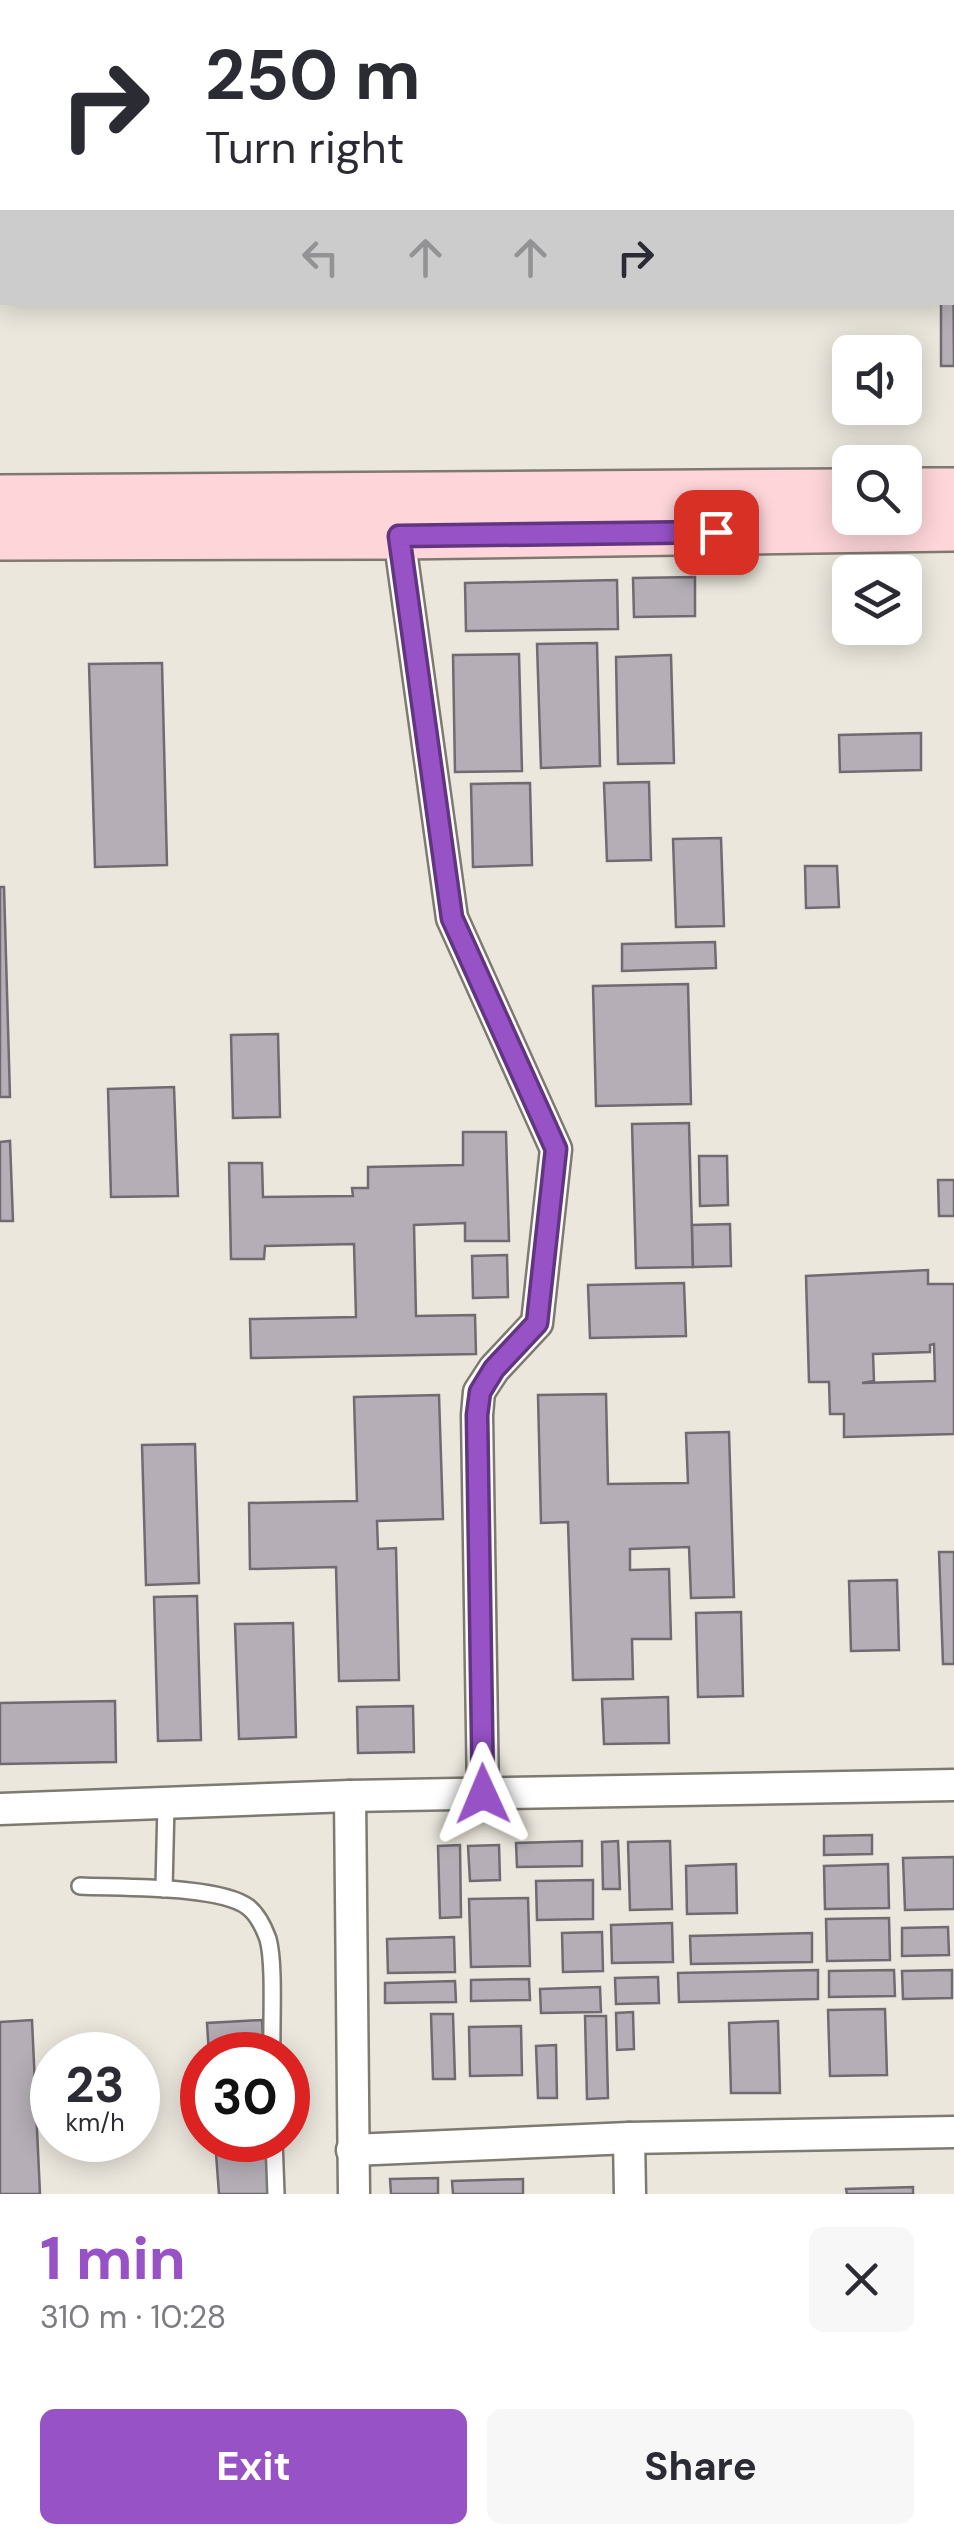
<!DOCTYPE html>
<meta charset="utf-8">
<style>
:root{--surface:#fff;--page:#f7f7f7;--text:#2b2b33;--muted:#7c7c81;--accent:#9752c6}
body{margin:0;font-family:"DM Sans",sans-serif;background:var(--page);color:var(--text);height:100vh;display:flex;flex-direction:column;font-size:38px;white-space:nowrap}
*{box-sizing:border-box;margin:0}
p{font-size:32px;color:var(--muted)}
.icon{flex:none;width:55px;height:55px;fill:none;stroke:currentColor;stroke-width:2;stroke-linecap:round;stroke-linejoin:round}
.map{position:relative;height:2194px;overflow:hidden}
.side{display:flex;flex-direction:column;background:var(--surface);flex:1}
.side>*{flex:none}
.hud{position:absolute;left:0px;top:0px;width:955px;height:305px;box-shadow:0 5px 25px #0003;background:#fff;color:var(--text);overflow:hidden}
.buttons{position:absolute;left:832px;top:335px;display:grid;gap:20px}
.buttons a{display:grid;place-items:center;width:90px;height:90px;border-radius:15px;background:var(--surface);box-shadow:0 5px 25px #0003;font-size:50px}
.speed{position:absolute;left:30px;top:2032px;display:flex;gap:20px;font-size:50px;font-weight:700;text-align:center}
.speed>*{display:grid;place-content:center;width:130px;height:130px;border-radius:50%;background:var(--surface);box-shadow:0 5px 25px #0003;line-height:1}
.speed small{font-size:25px;font-weight:400}
.speed .limit{border:15px solid #d22;background:#fff;color:#111}
.pin{position:absolute;display:grid;place-items:center;width:85px;height:85px;color:#fff;margin:-42px;border-radius:20px;box-shadow:0 5px 15px #0006}
.me{position:absolute;width:110px;margin:-55px;rotate:359deg;stroke-linejoin:round;filter:drop-shadow(0 0 8px #0008)}
.turn{display:flex;align-items:center;gap:35px;height:210px;padding:0 40px;font-size:45px}
.turn .icon{width:130px;height:130px;stroke-width:2.5}
.turn b{display:block;font-size:70px;line-height:85px}
.lanes{display:flex;align-items:center;height:95px;padding:0 40px;background:#0003;justify-content:center;gap:50px;direction:ltr}
.lanes .off{opacity:.35}
.round{display:grid;place-items:center;flex:none;width:105px;height:105px;border-radius:15px;background:var(--page)}
.overview{display:flex;align-items:center;justify-content:space-between;height:170px;padding:0 40px}
h1{font-size:60px;font-weight:700;line-height:75px;color:var(--accent)}
.primary-button{display:flex;gap:20px;margin-top:auto;padding:20px 40px}
.primary-button a{flex:1;height:115px;border-radius:15px;background:var(--accent);color:#fff;font-size:40px;font-weight:700;line-height:115px;text-align:center}
.primary-button a+a{background:var(--page);color:var(--text)}
.map>svg:first-child{display:block}
</style>
<div class="map">
<svg width="954" height="2194" viewBox="0 0 954 2194">
<rect width="100%" height="100%" fill="#ebe7dd"/>
<g fill="#b5aeb6" stroke="#706a71" stroke-width="2.5" fill-rule="evenodd">
<path d="M952 99 954 366H941V302H952Z"/>
<path d="M695 577V616L634 617 633 578Z"/>
<path d="M617 580 618 629 466 631 465 583Z"/>
<path d="M597 643 600 766 541 768 537 644Z"/>
<path d="M519 654 522 771 455 772 453 655Z"/>
<path d="M671 655 674 763 618 764 616 657Z"/>
<path d="M162 663 167 865 95 867 89 664Z"/>
<path d="M921 733V770L840 772 839 735Z"/>
<path d="M649 782 651 860 607 861 604 783Z"/>
<path d="M530 783 532 865 473 867 471 784Z"/>
<path d="M721 838 724 926 676 927 673 839Z"/>
<path d="M805 866H837L839 907 806 908Z"/>
<path d="M0 887H4L10 1097H0Z"/>
<path d="M715 942 716 968 622 971V944Z"/>
<path d="M688 984 691 1104 596 1106 593 986Z"/>
<path d="M278 1034 280 1117 233 1118 231 1035Z"/>
<path d="M174 1087 178 1196 111 1197 108 1089Z"/>
<path d="M689 1123 693 1267 636 1268 632 1124Z"/>
<path d="M463 1132H506L509 1241H465V1223L414 1225 416 1316 475 1315 476 1354 251 1358 250 1319 356 1317 354 1244 265 1246 264 1259H231L229 1163H262L263 1197 353 1196 352 1188H368V1167L463 1165Z"/>
<path d="M10 1141 13 1221H0V1142Z"/>
<path d="M699 1156H727L728 1205 700 1206Z"/>
<path d="M938 1180H954V1216H939Z"/>
<path d="M730 1224 731 1266 693 1267 692 1225Z"/>
<path d="M507 1255 508 1297 473 1298 472 1256Z"/>
<path d="M928 1270V1284H954V1434L844 1437V1414H830L829 1382H809L806 1276ZM934 1344 935 1381 862 1383 874 1381 873 1354 930 1352V1345Z"/>
<path d="M684 1283 686 1336 590 1338 588 1285Z"/>
<path d="M606 1394 608 1484 688 1483 686 1433 729 1432 734 1597 691 1598 689 1547 630 1549V1570L669 1569 671 1639H632L633 1679 573 1680 568 1522 541 1523 538 1395Z"/>
<path d="M439 1395 443 1519 377 1521 378 1549 396 1548 399 1680 339 1681 336 1567 250 1569 249 1503 357 1501 354 1397Z"/>
<path d="M195 1444 199 1583 146 1585 142 1445Z"/>
<path d="M939 1552H954V1664H943Z"/>
<path d="M897 1580 899 1650 851 1651 849 1581Z"/>
<path d="M197 1596 201 1740 158 1741 154 1597Z"/>
<path d="M741 1612 743 1696 698 1697 696 1613Z"/>
<path d="M293 1623 296 1737 239 1739 235 1624Z"/>
<path d="M668 1697 669 1743 604 1744 602 1699Z"/>
<path d="M115 1701 116 1762 0 1764V1703Z"/>
<path d="M413 1706 414 1752 358 1753 357 1707Z"/>
<path d="M872 1835V1854L824 1855V1836Z"/>
<path d="M582 1841V1866L517 1867 516 1843Z"/>
<path d="M618 1841 620 1889H603L602 1842Z"/>
<path d="M670 1841 672 1909 630 1910 628 1842Z"/>
<path d="M460 1845 461 1917 440 1918 438 1846Z"/>
<path d="M499 1845 500 1880 470 1881 468 1846Z"/>
<path d="M954 1857V1909L905 1910 903 1858Z"/>
<path d="M736 1864 737 1913 687 1914 686 1866Z"/>
<path d="M888 1864 889 1908 825 1909 824 1866Z"/>
<path d="M593 1880V1919L537 1920 536 1881Z"/>
<path d="M528 1898 530 1966 471 1967 469 1899Z"/>
<path d="M889 1918 890 1960 827 1961 826 1919Z"/>
<path d="M672 1923 673 1962 612 1963 611 1925Z"/>
<path d="M948 1927 949 1955 902 1956V1928Z"/>
<path d="M602 1932 603 1971 563 1972 562 1933Z"/>
<path d="M812 1933V1962L691 1964 690 1936Z"/>
<path d="M454 1937 455 1972 388 1973 387 1939Z"/>
<path d="M818 1970V1999L679 2002 678 1973Z"/>
<path d="M894 1970 895 1996 829 1997V1971Z"/>
<path d="M952 1970V1998L903 1999 902 1971Z"/>
<path d="M658 1977 659 2003 616 2004 615 1978Z"/>
<path d="M529 1979 530 2000 471 2001V1980Z"/>
<path d="M455 1981 456 2002 385 2003V1983Z"/>
<path d="M600 1987 601 2012 541 2013 540 1989Z"/>
<path d="M885 2009 887 2075 830 2076 828 2010Z"/>
<path d="M633 2012 634 2049 617 2050 616 2013Z"/>
<path d="M431 2014H453L455 2079H433Z"/>
<path d="M585 2016H606L608 2098 587 2099Z"/>
<path d="M32 2020 40 2194H0V2022Z"/>
<path d="M262 2020 264 2055H209L207 2023Z"/>
<path d="M778 2021 780 2093H731L729 2023Z"/>
<path d="M521 2026 522 2075 470 2076 469 2027Z"/>
<path d="M556 2045 557 2098H538L536 2046Z"/>
<path d="M215 2140H270L273 2194H219Z"/>
<path d="M438 2178V2194H391L390 2179Z"/>
<path d="M523 2179V2194H453L452 2181Z"/>
<path d="M913 2187V2194H847L846 2189Z"/>
</g>
<g fill="none" stroke-linecap="round" stroke-linejoin="round">
<defs>
<g id="lane">
<path d="M80 1886C118 1888 219 1885 248 1907 257 1914 264 1928 268 1939 275 1964 271 2026 272 2055"/>
<path d="M164 1889 166 1803"/>
<path d="M274 2140 276 2194"/>
</g>
<g id="street">
<path d="M399 536 452 918 556 1149 537 1323 494 1369 479 1392 477 1415 483 1794"/>
<path d="M350 1796 354 2194"/>
<path d="M0 1809 350 1796 954 1785"/>
<path d="M629 2138 630 2194"/>
<path d="M352 2150 629 2138 954 2132"/>
</g>
<g id="secondary">
<path d="M905 491H954"/>
<path d="M0 498 850 492"/>
<path d="M0 537 399 536 954 528"/>
</g>
</defs>
<use href="#lane" stroke="#7e7a71" stroke-width="20"/>
<use href="#street" stroke="#7e7a71" stroke-width="35"/>
<use href="#secondary" stroke="#7e7a71" stroke-width="50"/>
<use href="#lane" stroke="#fff" stroke-width="15"/>
<use href="#street" stroke="#fff" stroke-width="30"/>
<use href="#secondary" stroke="#fed6da" stroke-width="45"/>
</g>
<g fill="none" stroke-linecap="round" stroke-linejoin="round">
<defs>
<path id="route" d="M483 1794 477 1415 480 1392 494 1369 537 1323 556 1149 452 918 399 536 716 532"/>
</defs>
<use href="#route" stroke="#623581" stroke-width="25"/>
<use href="#route" stroke="#9752c6" stroke-width="18"/>
</g>
</svg>
<div class="buttons">
<a><svg class="icon" aria-label="sound" viewBox="0 0 24 24"><path d="M4 9h4l5-4v14l-5-4H4zM17 9q2 3 0 6"/></svg></a>
<a><svg class="icon" aria-label="search" viewBox="0 0 24 24"><circle cx="10" cy="10" r="6"/><path d="M15 15l6 6"/></svg></a>
<a><svg class="icon" aria-label="layers" viewBox="0 0 24 24"><path d="M12 4l9 5-9 5-9-5zM3 14l9 5 9-5"/></svg></a>
</div>
<div class="speed"><div>23<small>km/h</small></div><div class="limit">30</div></div>
<div class="pin" style="left:716px;top:532px;background:#d93025"><svg class="icon" aria-label="arrive" viewBox="0 0 24 24"><path d="M6 21V4h12l-3 4 3 4H6"/></svg></div>
<svg class="me" style="left:483px;top:1794px" viewBox="-20 -20 40 40"><path d="M0-17L14 15 0 8-14 15z" fill="#9752c6" stroke="#fff" stroke-width="4"/></svg>
<div class="hud">
<div class="turn"><svg class="icon" aria-label="right" viewBox="0 0 24 24"><path d="M7 20v-9h11M14 6l5 5-5 5"/></svg><div><b>250 m</b>Turn right</div></div>
<div class="lanes"><svg class="icon off" aria-label="left" viewBox="0 0 24 24"><path d="M17 20v-9H6M10 6l-5 5 5 5"/></svg><svg class="icon off" aria-label="ahead" viewBox="0 0 24 24"><path d="M12 20V5M6 11l6-6 6 6"/></svg><svg class="icon off" aria-label="ahead" viewBox="0 0 24 24"><path d="M12 20V5M6 11l6-6 6 6"/></svg><svg class="icon" aria-label="right" viewBox="0 0 24 24"><path d="M7 20v-9h11M14 6l5 5-5 5"/></svg></div>
</div>
</div>
<section class="side">
<div class="overview"><div><h1>1 min</h1><p>310 m · 10:28</p></div><a class="round"><svg class="icon" aria-label="close" viewBox="0 0 24 24"><path d="M6 6l12 12M18 6L6 18"/></svg></a></div>
<div class="primary-button"><a>Exit</a><a>Share</a></div>
</section>
